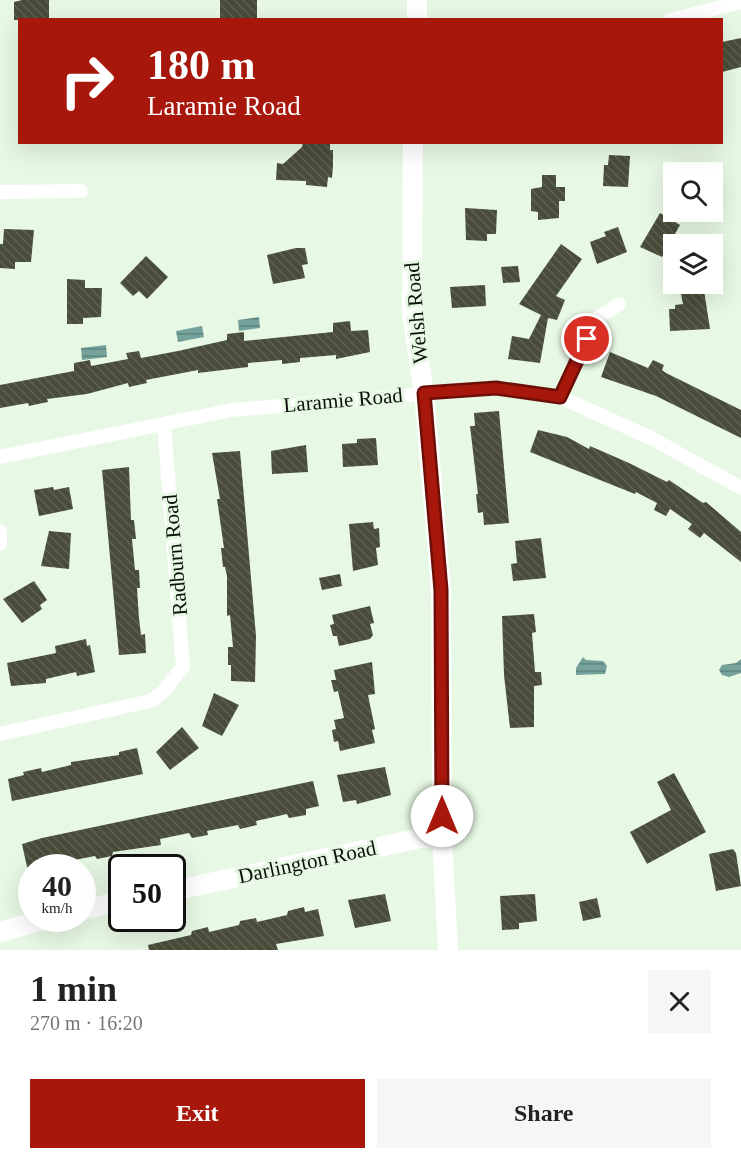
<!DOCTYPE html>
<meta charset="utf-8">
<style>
:root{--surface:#fff;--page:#f6f6f6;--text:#222;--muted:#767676;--accent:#a8170b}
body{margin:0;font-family:"Times New Roman",serif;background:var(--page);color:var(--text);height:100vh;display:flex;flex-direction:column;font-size:22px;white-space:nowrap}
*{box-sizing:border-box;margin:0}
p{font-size:20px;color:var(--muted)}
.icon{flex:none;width:33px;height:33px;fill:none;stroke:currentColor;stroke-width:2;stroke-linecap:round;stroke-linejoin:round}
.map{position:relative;height:950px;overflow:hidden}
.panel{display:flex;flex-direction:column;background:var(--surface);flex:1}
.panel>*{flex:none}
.guide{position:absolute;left:18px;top:18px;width:705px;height:126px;border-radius:0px;box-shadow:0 6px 24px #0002;background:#a8170b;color:#fff;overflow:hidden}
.tools{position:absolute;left:663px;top:162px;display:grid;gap:12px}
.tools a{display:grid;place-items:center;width:60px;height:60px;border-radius:0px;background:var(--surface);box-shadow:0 6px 24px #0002;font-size:30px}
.speed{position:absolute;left:18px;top:854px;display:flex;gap:12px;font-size:30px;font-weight:700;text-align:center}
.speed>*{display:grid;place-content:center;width:78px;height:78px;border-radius:50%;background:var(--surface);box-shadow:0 6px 24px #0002;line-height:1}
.speed small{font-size:15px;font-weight:400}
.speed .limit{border:3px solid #111;border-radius:9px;background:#fff;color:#111}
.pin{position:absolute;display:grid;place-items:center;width:51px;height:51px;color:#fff;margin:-26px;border:3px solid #fff;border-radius:50%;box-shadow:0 2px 6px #0007}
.me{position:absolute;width:66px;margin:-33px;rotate:0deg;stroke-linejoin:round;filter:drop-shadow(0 0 4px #0008)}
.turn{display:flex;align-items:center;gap:21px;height:126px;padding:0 30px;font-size:27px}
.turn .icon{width:78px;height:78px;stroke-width:2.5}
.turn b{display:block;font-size:42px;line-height:51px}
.round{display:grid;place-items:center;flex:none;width:63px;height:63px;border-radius:0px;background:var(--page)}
.summary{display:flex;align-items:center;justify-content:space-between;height:102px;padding:0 30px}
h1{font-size:36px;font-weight:600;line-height:45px}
.primary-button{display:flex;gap:12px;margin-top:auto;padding:12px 30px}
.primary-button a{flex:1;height:69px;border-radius:0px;background:var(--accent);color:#fff;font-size:24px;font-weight:600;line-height:69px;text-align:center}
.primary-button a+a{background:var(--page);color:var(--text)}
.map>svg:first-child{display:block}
</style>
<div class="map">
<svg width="741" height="950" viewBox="0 0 741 950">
<defs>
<pattern id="water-rules" width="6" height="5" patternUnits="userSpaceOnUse" patternTransform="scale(1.5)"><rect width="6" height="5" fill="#75a39c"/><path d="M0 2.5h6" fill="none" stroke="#5e837d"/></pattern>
<pattern id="building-back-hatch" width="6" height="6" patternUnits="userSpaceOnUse" patternTransform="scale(1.5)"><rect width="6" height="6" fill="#484c38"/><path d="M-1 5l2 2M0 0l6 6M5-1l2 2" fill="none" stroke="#5e6151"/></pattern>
</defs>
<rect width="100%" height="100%" fill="#e7f8e4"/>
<g fill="url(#water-rules)">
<path d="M259 317 260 328 239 331 238 320Z"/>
<path d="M202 326 204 337 178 342 176 331Z"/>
<path d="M106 345 107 357 82 360 81 348Z"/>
<path d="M583 657 586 660 603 661 607 666 605 674 576 675V668Z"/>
<path d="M741 659V673L729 677 722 675 719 670 722 665 736 663Z"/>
</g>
<g fill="url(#building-back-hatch)">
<path d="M22 0H49V20H14V2Z"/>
<rect x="220" y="0" width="37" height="20"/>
<path d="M741 38V67L722 72V42Z"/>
<path d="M303 142H330V150H333V166L332 178 328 177 327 187 306 185V181L276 180 277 163 283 164 302 147Z"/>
<path d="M609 155 630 156 628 187 603 186 604 165H608Z"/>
<path d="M542 175H556V187H565V201H559V218L538 220V212L531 211V189L542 187Z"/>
<path d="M465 208 497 210 496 234H487V241L466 240Z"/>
<path d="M660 213 680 225 662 257 640 247Z"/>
<path d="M618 227 627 252 597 264 590 242 606 236 604 232Z"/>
<path d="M4 229 34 230 31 262H15V269L0 268V244H3Z"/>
<path d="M561 244 582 259 556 296 565 300 557 320 548 318 540 363 508 359 512 336 529 339 541 315 519 304Z"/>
<path d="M296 248H305L308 264 302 265 305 278 273 284 267 255Z"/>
<path d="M146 256 168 277 147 299 139 291 133 296 120 283Z"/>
<path d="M518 266 520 282 503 283 501 267Z"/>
<path d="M67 279 85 280V288H102L101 317 83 318V324H67Z"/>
<path d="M679 284H703L710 329 670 331 669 309H675V305L683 304Z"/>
<path d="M485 285 486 306 452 308 450 287Z"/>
<path d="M350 321 351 331 368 330 370 352 336 359V355L300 358V362L282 364V360L248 363V367L198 373V370L146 380 147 383 129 387 128 383 87 394 47 399 48 402 38 404 29 406 28 403 0 408V385L74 371V363L90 360 91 366 128 359 126 353 139 351 141 358 178 351 227 340V334L244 332V341L333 332V323Z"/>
<path d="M610 352 648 368 653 360 664 365 662 370 666 373 741 410V438L656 396 601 377Z"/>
<path d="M499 411 509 523 484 525 483 512 478 513 476 494H478L470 426H475L474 413Z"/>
<path d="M538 430 567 437 589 449 590 446 629 463 667 482 669 480 703 503 706 502 741 532V562L704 533 700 538 688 529 692 524 670 509 666 516 654 510 657 503 636 492 635 494 530 452Z"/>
<path d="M376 438 378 465 343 467 342 444 357 443V439Z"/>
<path d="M306 445 308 472 272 474 271 451Z"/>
<path d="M240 451 256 636 255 682 231 681V665H228V647H233L230 615 227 616V576L225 567H223L221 548H224L217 499H220L212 453Z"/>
<path d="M129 467 131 520H134L136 539H132L135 570H139L140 588H137L139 618 141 635 145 634 146 653 119 655 102 470Z"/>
<path d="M53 487 54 490 69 487 73 509 39 516 34 490Z"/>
<path d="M373 522 374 529 379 528 380 547 376 548 378 565 353 571 349 524Z"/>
<path d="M49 531 71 533 69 569 41 566Z"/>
<path d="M541 538 546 578 513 581 511 564 517 563 515 541Z"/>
<path d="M340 574 342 586 322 590 319 578Z"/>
<path d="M34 581 47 600 40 605 42 609 22 623 3 599Z"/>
<path d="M370 606 374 623 370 624 373 635 370 639 339 646 337 636H333L330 625 334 624 332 615Z"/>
<path d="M534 614 536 632 532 633 535 672H541L542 685 534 686V727L510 728 504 675 502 616Z"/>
<path d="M86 639 87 646 90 645 95 672 77 676 76 672 46 679V683L11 686 7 663 56 653 55 646Z"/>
<path d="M372 662 375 694 368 695 375 729 372 730 375 743 340 751 338 741 334 742 332 730 336 729 334 720 344 718 338 691 334 692 331 680H336L334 670Z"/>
<path d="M214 693 239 705 222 736 202 726Z"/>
<path d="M182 727 199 748 170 770 156 752Z"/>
<path d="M137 748 143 774 12 801 8 779 24 775 23 772 41 768 42 772 71 765V762L119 755V752Z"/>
<path d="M385 767 391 795 357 804 356 800 343 802 337 775Z"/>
<path d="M674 773 706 832 647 864 630 832 671 810 657 782Z"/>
<path d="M313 781 319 806 306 809V815L289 818 287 814 256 821 257 825 240 829 238 825 207 831 208 835 192 838 189 833 160 839 161 845 113 852 112 856 97 859 95 856 64 862 63 867H27L22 844 42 838Z"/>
<path d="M733 849 736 853 741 886 716 891 709 854Z"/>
<path d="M385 894 391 921 355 928 348 900Z"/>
<path d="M535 894 537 921 519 923V929L502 930 500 896Z"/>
<path d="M597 898 601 917 583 921 579 902Z"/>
<path d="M304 907 305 912 318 909 324 936 276 944 278 950H149L148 945 191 935 192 931 208 927 209 932 239 925 240 921 256 918 257 922 287 915 288 911Z"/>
</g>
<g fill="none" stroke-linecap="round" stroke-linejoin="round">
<g stroke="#fff" stroke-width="14">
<path d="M670 20 741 2"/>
<path d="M0 192 81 191"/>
<path d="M560 397 596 319 619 304"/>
<path d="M0 457 232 410 496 388 560 397 651 438 741 488"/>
<path d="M0 531V544"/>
<path d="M0 734 151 701 164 691 183 667 164 425"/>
</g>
<g stroke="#fff" stroke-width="20">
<path d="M417 20V0"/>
<path d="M413 142 412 314 424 393 441 589 442 839 448 950"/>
<path d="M172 891 421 838 442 839"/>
<path d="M82 910 122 901"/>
<path d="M0 932 50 918"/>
</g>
</g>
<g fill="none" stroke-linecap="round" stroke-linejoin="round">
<defs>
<path id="route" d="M442 816 441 590 424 393 496 388 560 397 587 339"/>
</defs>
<use href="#route" stroke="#6d0f07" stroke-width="15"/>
<use href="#route" stroke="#a8170b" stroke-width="10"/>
</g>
<g text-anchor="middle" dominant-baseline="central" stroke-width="6" stroke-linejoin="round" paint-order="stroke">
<g font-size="21" fill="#0b100a" stroke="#e7f8e4">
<text transform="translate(416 313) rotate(-95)">Welsh Road</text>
<text transform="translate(343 400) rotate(-5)">Laramie Road</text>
<text transform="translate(175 555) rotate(-95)">Radburn Road</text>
<text transform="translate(307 862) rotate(-12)">Darlington Road</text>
</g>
</g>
</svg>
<div class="tools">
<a><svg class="icon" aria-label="search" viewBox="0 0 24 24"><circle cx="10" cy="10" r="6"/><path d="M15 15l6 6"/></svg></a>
<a><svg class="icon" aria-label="layers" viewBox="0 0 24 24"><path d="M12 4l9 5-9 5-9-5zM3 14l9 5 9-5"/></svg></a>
</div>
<div class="speed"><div>40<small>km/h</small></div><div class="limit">50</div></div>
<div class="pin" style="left:587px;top:339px;background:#d93025"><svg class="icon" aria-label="arrive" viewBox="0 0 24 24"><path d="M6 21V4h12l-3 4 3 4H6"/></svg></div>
<svg class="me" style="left:442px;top:816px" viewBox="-20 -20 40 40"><circle r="19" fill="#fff"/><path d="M0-13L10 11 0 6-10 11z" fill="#a8170b"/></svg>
<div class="guide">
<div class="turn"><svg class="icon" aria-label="right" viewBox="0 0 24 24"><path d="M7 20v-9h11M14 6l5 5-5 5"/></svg><div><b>180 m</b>Laramie Road</div></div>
</div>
</div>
<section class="panel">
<div class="summary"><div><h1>1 min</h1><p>270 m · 16:20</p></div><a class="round"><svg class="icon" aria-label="close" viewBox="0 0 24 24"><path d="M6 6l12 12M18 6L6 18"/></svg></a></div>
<div class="primary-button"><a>Exit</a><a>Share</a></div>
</section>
